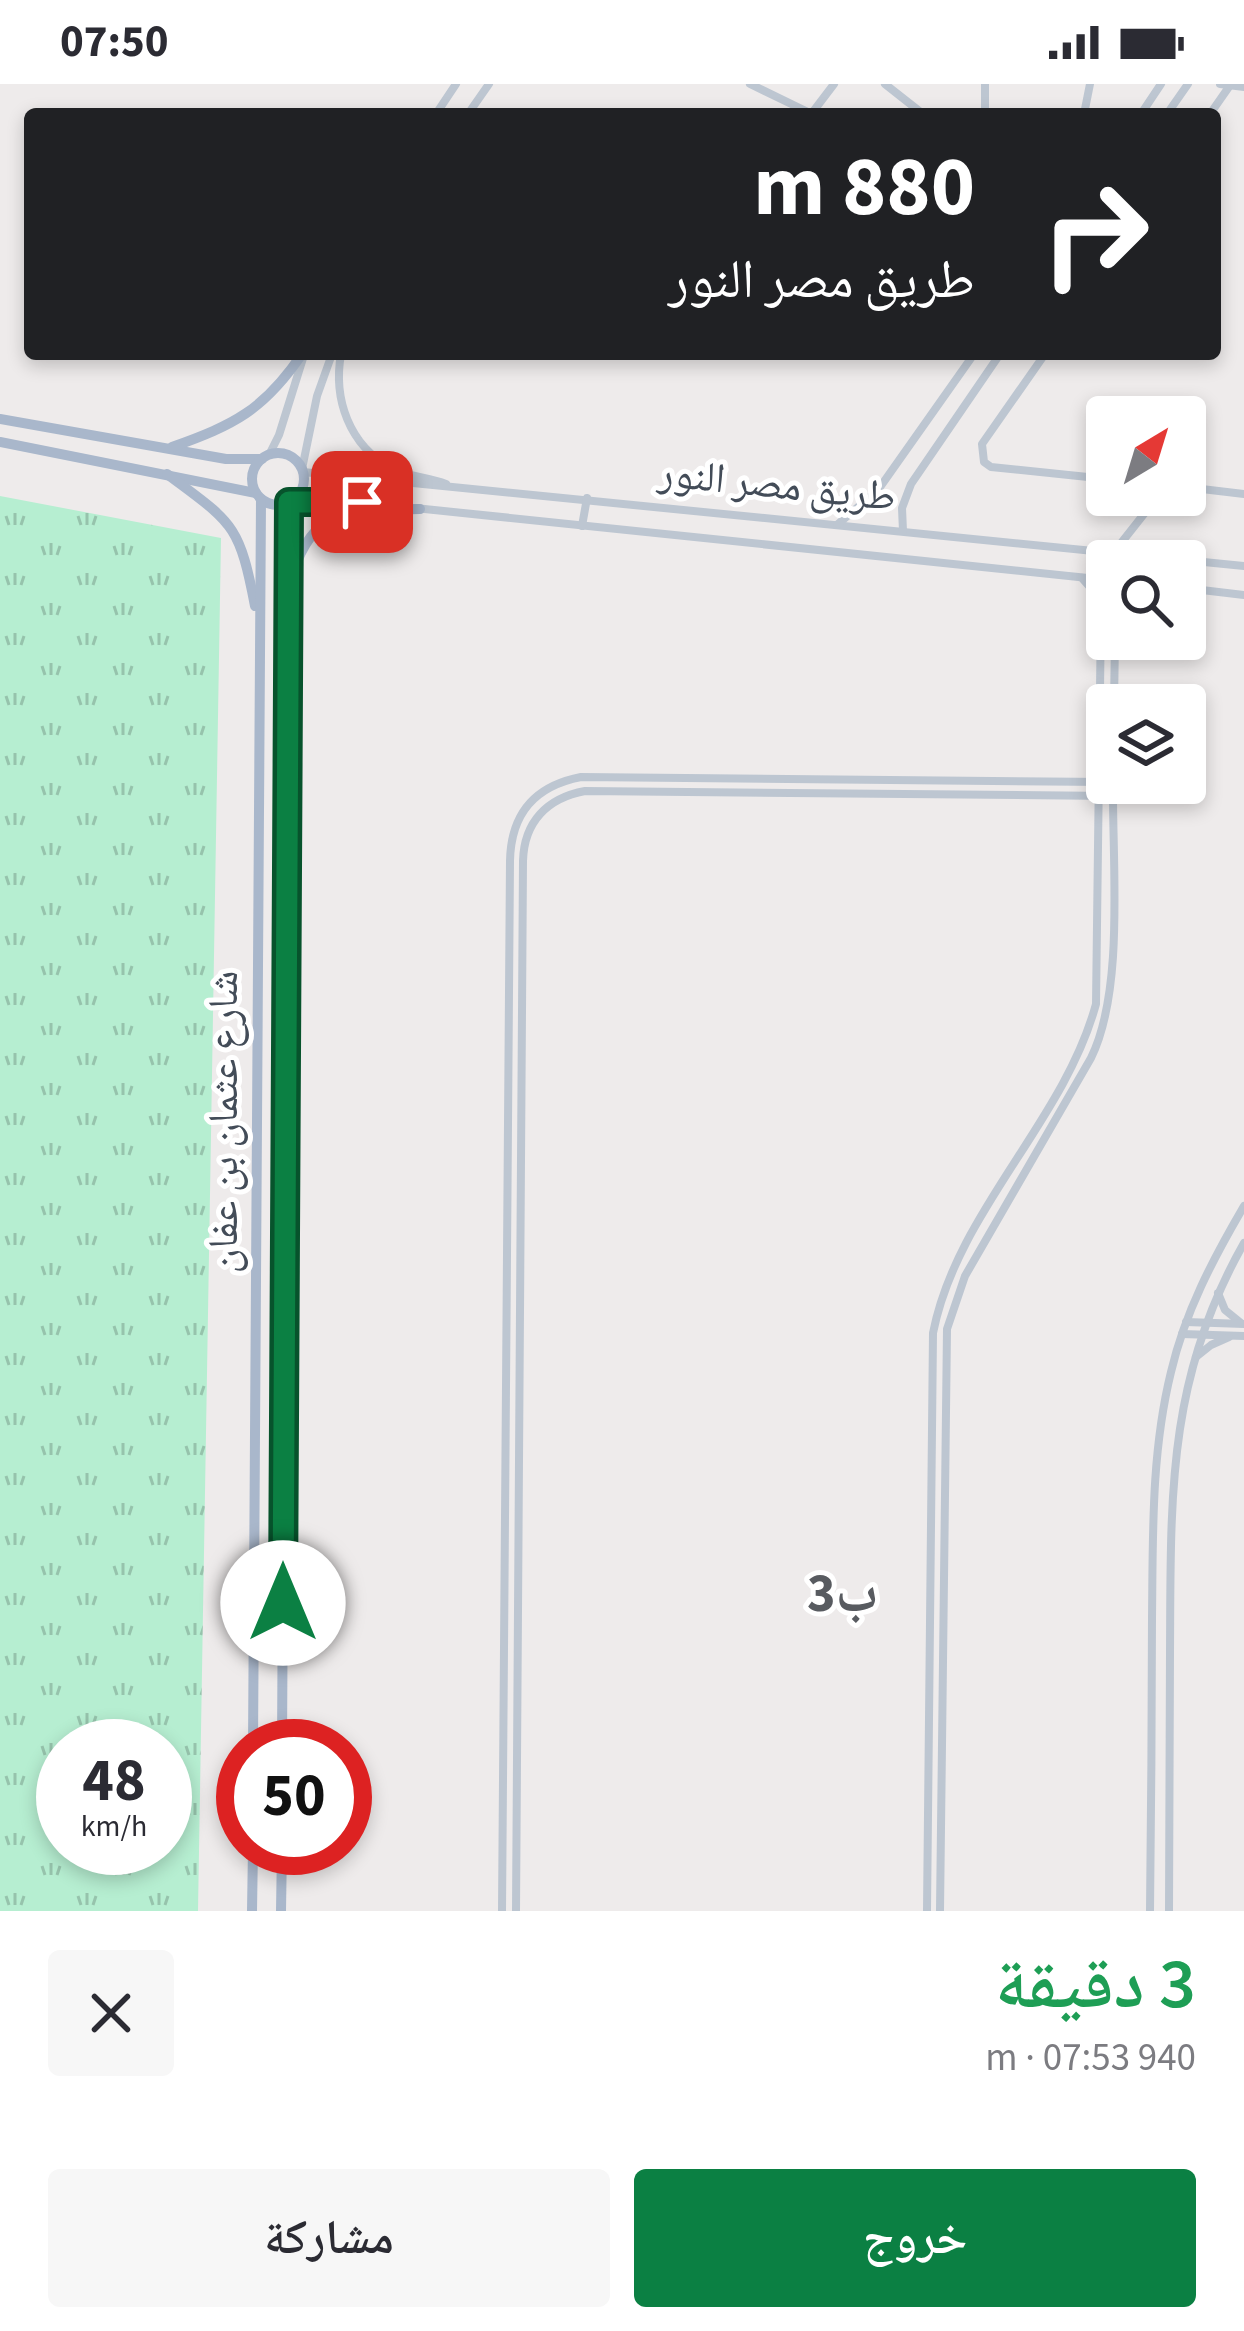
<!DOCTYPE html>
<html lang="ar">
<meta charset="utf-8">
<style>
:root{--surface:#fff;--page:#f7f7f7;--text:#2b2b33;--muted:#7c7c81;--accent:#0b8043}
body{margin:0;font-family:"Source Sans 3","Noto Naskh Arabic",sans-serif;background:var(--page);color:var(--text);direction:rtl;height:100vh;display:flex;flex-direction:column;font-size:45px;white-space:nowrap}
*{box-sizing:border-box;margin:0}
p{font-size:39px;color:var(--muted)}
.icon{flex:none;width:66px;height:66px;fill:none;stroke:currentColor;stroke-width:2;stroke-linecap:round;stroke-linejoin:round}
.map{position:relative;height:1827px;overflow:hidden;direction:ltr}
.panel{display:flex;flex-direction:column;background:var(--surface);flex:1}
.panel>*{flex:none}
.hud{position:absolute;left:24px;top:24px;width:1197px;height:252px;border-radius:12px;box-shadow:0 6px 18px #0003;direction:rtl;background:#202124;color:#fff;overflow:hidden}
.needle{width:78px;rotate:38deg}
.tools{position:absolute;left:1086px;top:312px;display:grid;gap:24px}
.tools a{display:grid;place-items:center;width:120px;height:120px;border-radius:12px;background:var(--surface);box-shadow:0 6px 18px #0003;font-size:60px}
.speed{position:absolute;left:36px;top:1635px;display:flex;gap:24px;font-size:60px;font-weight:700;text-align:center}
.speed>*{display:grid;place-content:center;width:156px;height:156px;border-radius:50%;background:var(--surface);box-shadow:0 6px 18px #0003;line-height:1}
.speed small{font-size:30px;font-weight:400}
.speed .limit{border:18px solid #d22;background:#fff;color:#111}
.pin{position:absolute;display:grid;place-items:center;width:102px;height:102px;color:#fff;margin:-51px;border-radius:24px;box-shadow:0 6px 18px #0006}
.me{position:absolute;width:132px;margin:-66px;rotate:0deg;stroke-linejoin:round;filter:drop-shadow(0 0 9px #0008)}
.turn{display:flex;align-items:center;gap:42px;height:252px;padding:0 48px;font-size:54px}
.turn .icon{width:156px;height:156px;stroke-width:2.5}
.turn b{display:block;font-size:84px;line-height:102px}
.round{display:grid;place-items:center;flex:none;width:126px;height:126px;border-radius:12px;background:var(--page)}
.headline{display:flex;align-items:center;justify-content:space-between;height:204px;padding:0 48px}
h1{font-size:72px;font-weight:600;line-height:90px;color:#1e9e55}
.action{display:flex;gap:24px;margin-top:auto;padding:24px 48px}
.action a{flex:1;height:138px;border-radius:12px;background:var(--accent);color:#fff;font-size:48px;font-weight:600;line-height:138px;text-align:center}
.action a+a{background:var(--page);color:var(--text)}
.status{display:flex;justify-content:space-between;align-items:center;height:84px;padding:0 60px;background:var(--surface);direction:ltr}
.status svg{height:33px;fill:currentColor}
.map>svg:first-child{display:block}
</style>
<div class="status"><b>07:50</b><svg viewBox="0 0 49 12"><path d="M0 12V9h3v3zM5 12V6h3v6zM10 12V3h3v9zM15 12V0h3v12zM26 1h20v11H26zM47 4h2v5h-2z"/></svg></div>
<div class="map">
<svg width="1244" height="1827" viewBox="0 0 1244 1827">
<defs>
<pattern id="grass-tufts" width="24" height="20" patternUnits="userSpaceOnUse" patternTransform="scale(3)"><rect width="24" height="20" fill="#b6eed1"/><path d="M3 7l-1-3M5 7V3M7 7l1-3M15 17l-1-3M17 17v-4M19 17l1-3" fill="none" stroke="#96c3ac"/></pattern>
</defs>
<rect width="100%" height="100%" fill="#eeebeb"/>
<path fill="url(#grass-tufts)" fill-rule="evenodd" d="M0 412 221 454 198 1827H0ZM63 1662H165V1764H63Z"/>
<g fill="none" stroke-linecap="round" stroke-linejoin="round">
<g stroke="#bdc6d1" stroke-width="8">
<path d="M750 0 812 30"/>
<path d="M885 0 923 30"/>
<path d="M1220 0 1244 3"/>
<path d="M812 29 834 0"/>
<path d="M436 30 456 0"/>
<path d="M468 30 489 0"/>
<path d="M985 30V0"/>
<path d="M1084 30 1090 0"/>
<path d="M1141 30 1161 0"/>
<path d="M1167 30 1188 0"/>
<path d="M1210 30 1231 0"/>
<path d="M341 270C333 315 349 361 391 384 408 393 428 393 446 400"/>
<path d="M1045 270 982 360 984 378 991 383 1107 395"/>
<path d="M269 371 279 351 304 271"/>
<path d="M302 385 317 312 332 270"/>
<path d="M303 388 1244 482"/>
<path d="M1185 403 1244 410"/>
<path d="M294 416 388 421"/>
<path d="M415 424 1107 496"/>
<path d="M838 440 878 406 974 270"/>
<path d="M582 442 587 414"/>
<path d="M903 447 902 424 911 400 1000 270"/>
<path d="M1114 468 1159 411"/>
<path d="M1185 504 1244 511"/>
<path d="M1114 621 1115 555"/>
<path d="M1218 1209 1225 1226 1241 1239"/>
<path d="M1186 1238 1244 1240"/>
<path d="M1182 1250 1244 1252"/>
<path d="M1196 1273 1211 1261 1229 1253"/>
<path d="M502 1827 510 777C511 729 535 702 581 693L1107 698"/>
<path d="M516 1827 523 777C524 738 547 714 585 707L1113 712"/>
<path d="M927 1827 933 1249C957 1127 1064 1038 1096 920L1101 527 1097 511 1082 494"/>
<path d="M940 1827 947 1245 965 1192 1091 974C1125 905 1112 778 1113 699"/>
<path d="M1150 1827C1151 1729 1152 1632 1152 1534 1153 1452 1151 1369 1171 1288 1185 1228 1213 1175 1244 1122"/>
<path d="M1169 1827C1169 1741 1169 1655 1170 1569 1171 1416 1166 1296 1244 1159"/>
</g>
<g stroke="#a9b7cb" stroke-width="10">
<path d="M0 335 226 375H262"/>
<path d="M0 358 256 409"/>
<path d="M172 363C234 341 264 326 302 270"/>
<circle cx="278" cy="395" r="26"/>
<path d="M167 390C232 439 239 438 255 522"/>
<path d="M292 490C318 417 353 427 420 425"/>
<path d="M253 1662 261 415"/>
<path d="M282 1662 289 419"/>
<path d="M252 1827 253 1764"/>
<path d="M281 1827 282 1764"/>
</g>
</g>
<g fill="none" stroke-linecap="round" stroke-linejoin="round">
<defs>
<path id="route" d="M283 1519 289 418H362"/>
</defs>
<use href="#route" stroke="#07532c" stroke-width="30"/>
<use href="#route" stroke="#0b8043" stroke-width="21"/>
</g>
<g text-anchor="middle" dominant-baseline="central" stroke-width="10" stroke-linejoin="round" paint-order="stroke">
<g font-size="42" fill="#434c58" stroke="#fff">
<text transform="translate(777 401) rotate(6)">طريق مصر النور</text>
<text transform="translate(224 1038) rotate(-90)">شارع عثمان بن عفان</text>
</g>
<g font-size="54" font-weight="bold" fill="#585b60" stroke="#fff">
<text x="843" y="1510">ب3</text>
</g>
</g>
</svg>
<div class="tools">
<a><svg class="needle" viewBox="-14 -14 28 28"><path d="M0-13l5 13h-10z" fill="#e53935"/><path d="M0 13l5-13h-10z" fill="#7c7c81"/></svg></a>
<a><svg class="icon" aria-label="search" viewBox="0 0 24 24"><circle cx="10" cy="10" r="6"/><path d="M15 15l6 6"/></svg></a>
<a><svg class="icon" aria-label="layers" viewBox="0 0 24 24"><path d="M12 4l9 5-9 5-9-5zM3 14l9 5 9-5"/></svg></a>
</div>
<div class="speed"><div>48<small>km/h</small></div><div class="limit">50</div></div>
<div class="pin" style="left:362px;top:418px;background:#d93025"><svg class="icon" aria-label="arrive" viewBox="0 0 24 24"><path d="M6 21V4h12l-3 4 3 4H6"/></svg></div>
<svg class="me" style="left:283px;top:1519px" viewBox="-20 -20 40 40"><circle r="19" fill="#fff"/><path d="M0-13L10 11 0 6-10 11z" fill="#0b8043"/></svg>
<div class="hud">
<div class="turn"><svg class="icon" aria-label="right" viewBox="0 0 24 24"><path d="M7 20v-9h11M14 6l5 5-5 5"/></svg><div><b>880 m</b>طريق مصر النور</div></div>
</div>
</div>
<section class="panel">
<div class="headline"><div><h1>3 دقيقة</h1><p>940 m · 07:53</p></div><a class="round"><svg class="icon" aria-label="close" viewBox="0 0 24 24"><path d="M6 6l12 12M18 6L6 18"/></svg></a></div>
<div class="action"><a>خروج</a><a>مشاركة</a></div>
</section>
